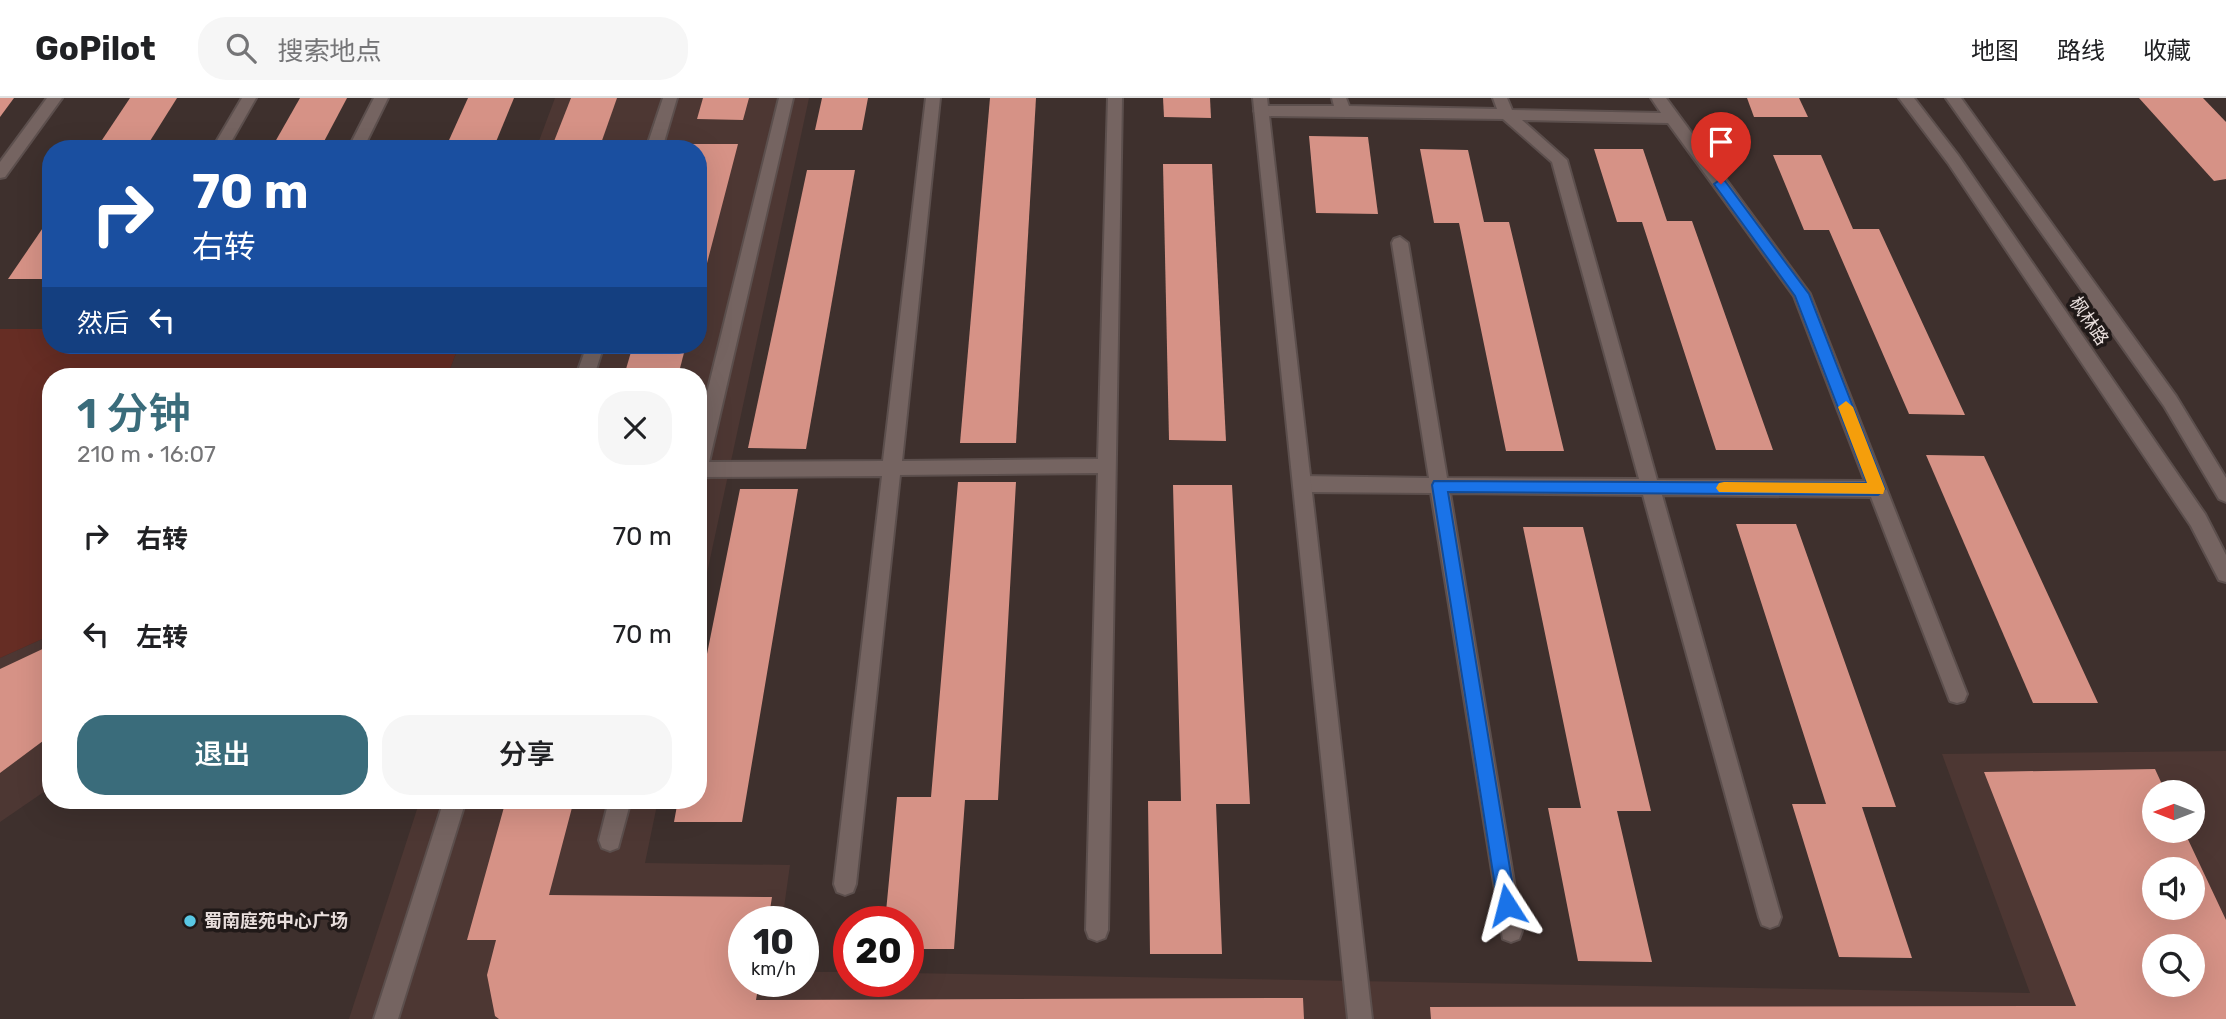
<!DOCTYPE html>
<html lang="zh">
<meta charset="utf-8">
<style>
:root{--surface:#fff;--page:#f6f6f6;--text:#202124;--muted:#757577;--line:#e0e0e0;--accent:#3a6c7b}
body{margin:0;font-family:Rubik,"Noto Sans SC",sans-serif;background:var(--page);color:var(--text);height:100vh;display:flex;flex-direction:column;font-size:26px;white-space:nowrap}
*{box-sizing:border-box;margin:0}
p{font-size:23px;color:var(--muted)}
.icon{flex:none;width:38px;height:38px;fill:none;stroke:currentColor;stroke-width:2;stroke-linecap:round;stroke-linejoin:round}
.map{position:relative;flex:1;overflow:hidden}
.sheet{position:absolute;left:42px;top:270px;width:665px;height:441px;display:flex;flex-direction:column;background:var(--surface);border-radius:28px;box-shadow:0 7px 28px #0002}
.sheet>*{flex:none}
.hud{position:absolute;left:42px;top:42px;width:665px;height:214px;border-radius:28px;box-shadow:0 7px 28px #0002;background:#1a4fa0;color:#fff;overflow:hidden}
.needle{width:46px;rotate:270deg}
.fabs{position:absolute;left:2142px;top:682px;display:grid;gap:14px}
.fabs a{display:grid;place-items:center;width:63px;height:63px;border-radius:50%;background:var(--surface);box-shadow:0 7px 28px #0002;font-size:35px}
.speed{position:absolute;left:728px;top:808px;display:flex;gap:14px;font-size:35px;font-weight:700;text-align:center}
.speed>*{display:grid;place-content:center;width:91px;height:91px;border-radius:50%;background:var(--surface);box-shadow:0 7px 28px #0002;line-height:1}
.speed small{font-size:18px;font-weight:400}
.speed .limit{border:10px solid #d22;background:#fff;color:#111}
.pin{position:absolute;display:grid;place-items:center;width:60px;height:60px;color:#fff;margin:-72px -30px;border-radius:50% 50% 50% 0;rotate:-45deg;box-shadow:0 0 7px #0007}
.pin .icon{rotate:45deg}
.me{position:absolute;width:77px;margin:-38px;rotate:351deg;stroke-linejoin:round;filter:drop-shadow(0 0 5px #0008)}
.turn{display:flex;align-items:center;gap:24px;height:147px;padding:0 35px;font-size:32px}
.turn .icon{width:91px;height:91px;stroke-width:2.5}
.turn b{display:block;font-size:49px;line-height:60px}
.then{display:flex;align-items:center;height:66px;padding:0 35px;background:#0003;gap:14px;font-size:26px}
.round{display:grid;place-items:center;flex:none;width:74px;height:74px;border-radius:28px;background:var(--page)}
.head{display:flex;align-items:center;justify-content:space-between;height:119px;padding:0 35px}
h1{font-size:42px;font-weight:600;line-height:52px;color:var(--accent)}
.action{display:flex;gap:14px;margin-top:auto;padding:14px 35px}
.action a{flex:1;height:80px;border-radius:28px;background:var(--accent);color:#fff;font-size:28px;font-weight:600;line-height:80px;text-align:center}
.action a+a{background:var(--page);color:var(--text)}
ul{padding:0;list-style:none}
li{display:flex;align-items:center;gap:21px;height:98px;padding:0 35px}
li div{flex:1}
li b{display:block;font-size:26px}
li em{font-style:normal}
header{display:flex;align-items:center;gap:42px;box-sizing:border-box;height:98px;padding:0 35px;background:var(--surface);border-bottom:2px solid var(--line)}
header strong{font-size:33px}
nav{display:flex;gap:38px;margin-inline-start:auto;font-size:24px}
.search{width:490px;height:63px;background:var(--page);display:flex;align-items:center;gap:18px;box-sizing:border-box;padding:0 24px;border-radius:28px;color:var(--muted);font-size:26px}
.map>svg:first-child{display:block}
</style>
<header>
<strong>GoPilot</strong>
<div class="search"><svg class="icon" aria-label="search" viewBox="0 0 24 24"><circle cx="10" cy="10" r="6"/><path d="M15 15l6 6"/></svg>搜索地点</div>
<nav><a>地图</a><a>路线</a><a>收藏</a></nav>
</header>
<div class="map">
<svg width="2226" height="921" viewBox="0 0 2226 921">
<rect width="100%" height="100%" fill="#3e302d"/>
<g fill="#4d3733" fill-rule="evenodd">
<path d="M555 0H809L698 517V278H412L414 271H450L459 247H698V51H536Z"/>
<path d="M51 537V689L0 724V560Z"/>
<path d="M2226 653V921H349L420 702H658L645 765 790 767 782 824H744V884H803V874H849V884H908V875L2030 895 1942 656ZM2154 695H2193V733H2154ZM2154 772H2193V810H2154ZM2154 849H2193V887H2154Z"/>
</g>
<path fill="#662d24" d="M0 231H51V247H459L450 271H415L412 278H51V537L0 560Z"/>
<g fill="#d69286" fill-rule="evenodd">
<path d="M0 0H14L0 19Z"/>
<path d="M130 0H177L145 51H96Z"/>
<path d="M300 0H347L320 51H271Z"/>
<path d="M468 0H514L493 51H445Z"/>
<path d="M571 0H617L599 51H551Z"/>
<path d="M703 0H749L743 22 697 21Z"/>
<path d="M822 0H868L862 32H815Z"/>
<path d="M990 0H1036L1016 345H960Z"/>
<path d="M1163 0H1210L1211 20 1164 19Z"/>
<path d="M1747 0H1799L1808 19H1754Z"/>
<path d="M2139 0H2203L2226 24V81L2214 83Z"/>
<path d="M1309 38 1368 39 1378 116 1316 115Z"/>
<path d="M690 46H738L699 196 698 51H689Z"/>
<path d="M1420 51 1468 52 1484 124H1509L1564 353H1506L1459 125H1434Z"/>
<path d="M1594 51H1643L1667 123H1692L1773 352H1716L1642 124H1617Z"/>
<path d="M1773 57H1821L1853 131H1879L1965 317 1909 316 1829 132H1804Z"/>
<path d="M1163 66H1212L1226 343 1169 342Z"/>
<path d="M807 72H855L806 351 748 350Z"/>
<path d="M51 118V181H8Z"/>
<path d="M633 247H686L678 278H624Z"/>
<path d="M1926 357 1984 358 2098 605H2033Z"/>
<path d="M958 384H1016L998 702H965L954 851H908V824H885L897 699H931Z"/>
<path d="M1173 387H1232L1250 706H1216L1222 856H1150L1148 703H1181Z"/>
<path d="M740 391H798L742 724H674L678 702H698V601Z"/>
<path d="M1736 426H1796L1896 709H1862L1912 860 1839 859 1792 706H1826Z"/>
<path d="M1523 429H1583L1651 713H1617L1652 864 1578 863 1548 710H1581Z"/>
<path d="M51 547V637L0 675V571Z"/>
<path d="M2155 671 2166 695H2154V733H2184L2226 822V921H1431L1430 909 2076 908 1984 674ZM2154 772H2193V810H2154ZM2154 849H2193V887H2154Z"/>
<path d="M506 702H574L549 797 772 799 768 824H744V884H759L756 902 1303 900 1304 921H499L495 918 487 877 496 842H467Z"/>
</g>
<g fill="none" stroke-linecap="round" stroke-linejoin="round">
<defs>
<g id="service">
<path d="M47 0H62L5 79 0 80V64Z"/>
<path d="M242 0H256L227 51H212Z"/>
<path d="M374 0H388L363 51H348Z"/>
<path d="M779 0H793L709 364 883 363 926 0H940L902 363 1098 361 1108 0H1122L1108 832 1105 840 1097 843 1089 840 1086 832 1098 375 900 377 856 786 853 794 845 797 837 794 834 786 882 378 698 379V332Z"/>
<path d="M1332 0H1346L1349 8 1497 11 1493 0H1507L1512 12 1661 15 1651 0H1666L1810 196 1967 596 1964 603 1957 605 1950 603 1871 399 1662 397 1781 819 1778 827 1770 830 1762 827 1759 819 1643 397 1450 395 1522 833 1519 841 1511 844 1503 841 1431 395 1302 394 1295 391 1293 386 1295 381 1302 378 1429 380 1392 145 1394 141 1400 139 1408 145 1447 380 1639 381 1552 64 1503 21 1261 18 1254 13 1261 8H1334ZM1522 22 1668 25 1794 198 1865 383 1657 382 1567 62Z"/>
<path d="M609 702H631L618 750 610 753 602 750 599 742Z"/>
</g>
<g id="minor">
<path d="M663 0H677L662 51H646Z"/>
<path d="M1253 0H1267L1372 921H1348Z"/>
<path d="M587 247H604L594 278H576Z"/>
<path d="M444 702H466L398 921H374Z"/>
</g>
<g id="secondary">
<path d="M1899 0H1914L1958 57 2205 416 2226 457V484L2219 482 2191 428 1948 65Z"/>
<path d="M1946 0H1961L2176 298 2226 380V404L2219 401 2164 308Z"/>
</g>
</defs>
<use href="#service" stroke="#5c4f4d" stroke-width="4"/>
<use href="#minor" stroke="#5c4f4d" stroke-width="4"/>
<use href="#secondary" stroke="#5c4f4d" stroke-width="4"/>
<use href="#service" fill="#756461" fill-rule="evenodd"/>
<use href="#minor" fill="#756461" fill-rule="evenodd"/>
<use href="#secondary" fill="#756461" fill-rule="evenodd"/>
</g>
<path fill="#1a73e8" stroke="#114b97" stroke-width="2" d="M1721 81 1725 83 1809 196 1885 391 1878 397 1448 394 1516 807 1514 814 1507 816 1500 814 1498 807 1432 387 1434 383 1867 385 1795 198 1716 89 1714 86Z"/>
<path fill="#f59e0b" d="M1846 303 1853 309 1885 391 1883 396 1719 394 1716 390 1719 385 1724 384 1867 385 1838 309Z"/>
<circle fill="#59c8e5" stroke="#201918" stroke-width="2.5" cx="190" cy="823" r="7"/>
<g text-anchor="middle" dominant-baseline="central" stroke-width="7" stroke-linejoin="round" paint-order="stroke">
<g font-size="18" fill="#e8dedc" stroke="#201918">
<text transform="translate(2089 223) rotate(56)">枫林路</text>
</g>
<g font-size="18" font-weight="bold" fill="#e8dedc" stroke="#201918" text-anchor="start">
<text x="204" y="823">蜀南庭苑中心广场</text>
</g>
</g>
</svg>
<div class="fabs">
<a><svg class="needle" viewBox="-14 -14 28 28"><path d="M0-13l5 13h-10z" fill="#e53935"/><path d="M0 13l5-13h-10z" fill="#757577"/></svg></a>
<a><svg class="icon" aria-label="sound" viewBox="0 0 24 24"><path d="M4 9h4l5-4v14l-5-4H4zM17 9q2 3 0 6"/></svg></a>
<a><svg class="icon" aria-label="search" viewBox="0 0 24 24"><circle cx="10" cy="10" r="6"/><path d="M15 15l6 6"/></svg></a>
</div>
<div class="speed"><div>10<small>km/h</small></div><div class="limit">20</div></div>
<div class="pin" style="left:1721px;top:86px;background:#d93025"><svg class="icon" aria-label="arrive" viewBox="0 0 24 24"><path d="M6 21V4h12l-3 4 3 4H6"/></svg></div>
<svg class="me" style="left:1507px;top:807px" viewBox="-20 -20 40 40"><path d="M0-17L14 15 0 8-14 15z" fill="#1a73e8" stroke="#fff" stroke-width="4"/></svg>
<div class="hud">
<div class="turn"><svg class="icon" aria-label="right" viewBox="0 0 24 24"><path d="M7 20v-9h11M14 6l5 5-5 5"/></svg><div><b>70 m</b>右转</div></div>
<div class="then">然后<svg class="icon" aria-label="left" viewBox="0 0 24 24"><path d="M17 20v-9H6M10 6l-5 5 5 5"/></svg></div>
</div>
<section class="sheet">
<div class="head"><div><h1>1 分钟</h1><p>210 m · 16:07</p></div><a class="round"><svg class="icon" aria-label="close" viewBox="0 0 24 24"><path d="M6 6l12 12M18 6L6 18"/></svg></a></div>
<ul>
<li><svg class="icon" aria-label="right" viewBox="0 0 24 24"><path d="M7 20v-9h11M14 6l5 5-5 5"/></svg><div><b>右转</b></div><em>70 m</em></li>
<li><svg class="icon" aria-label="left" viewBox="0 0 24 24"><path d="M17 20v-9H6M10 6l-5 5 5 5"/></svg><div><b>左转</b></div><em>70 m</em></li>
</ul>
<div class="action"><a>退出</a><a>分享</a></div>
</section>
</div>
